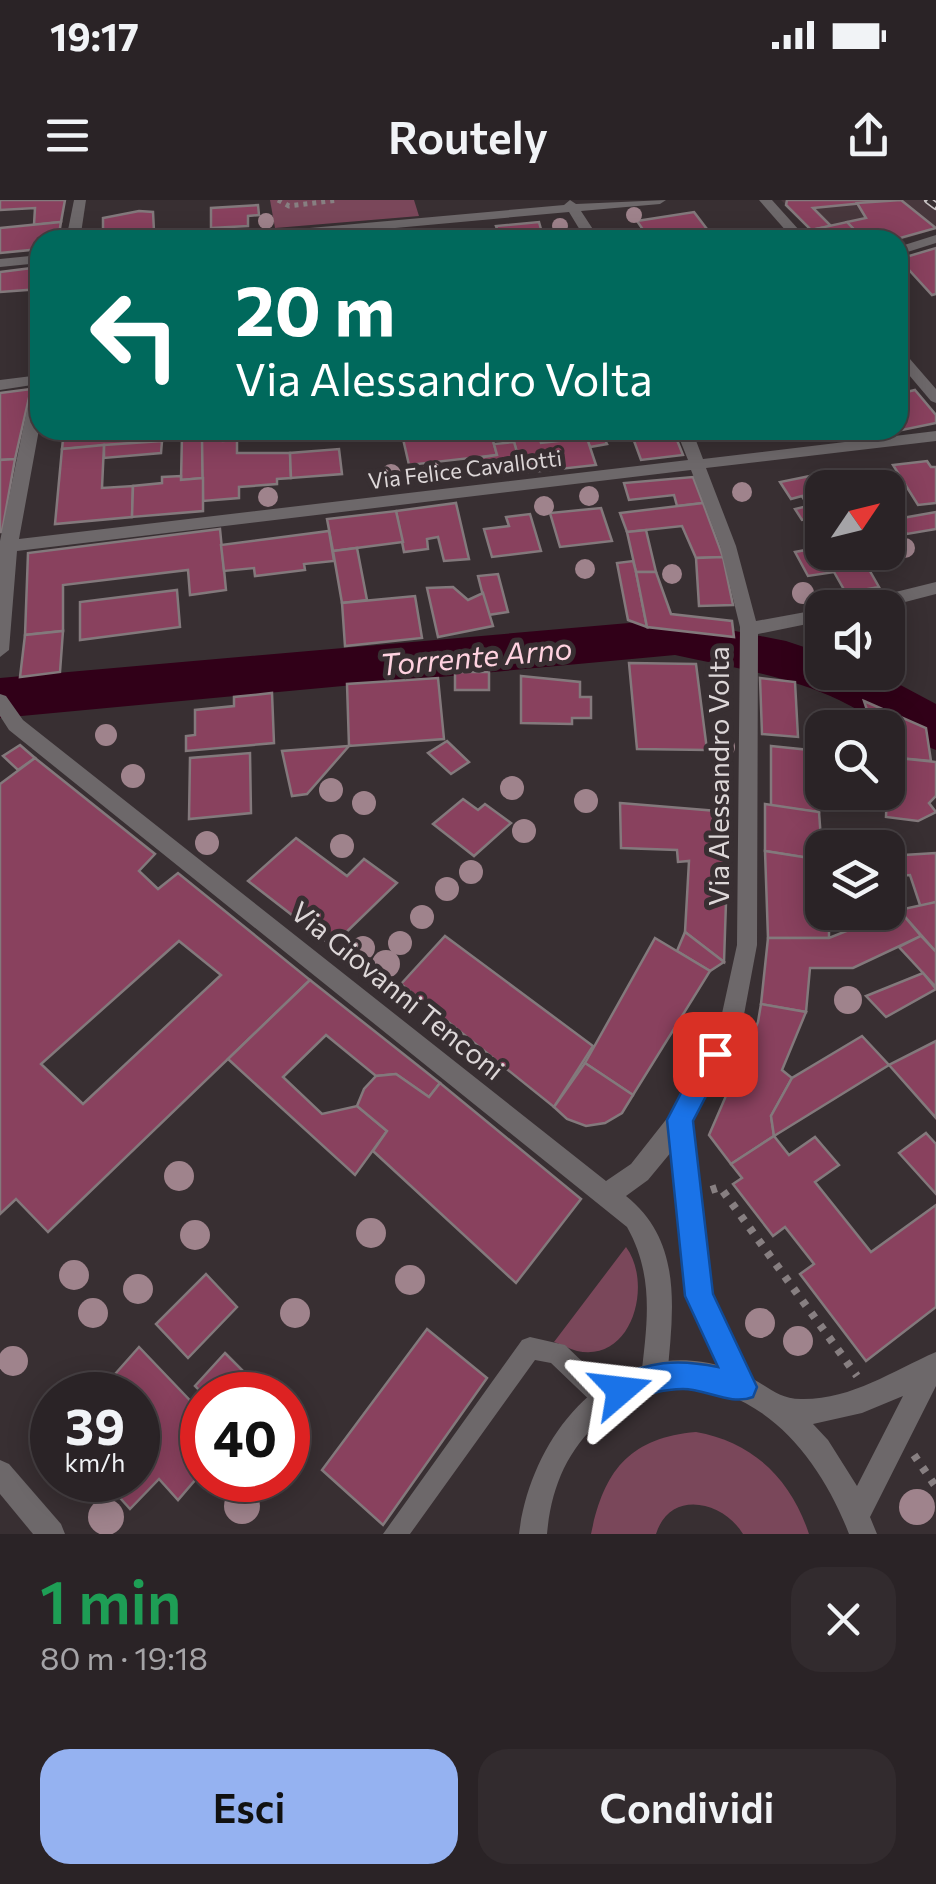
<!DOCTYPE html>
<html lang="it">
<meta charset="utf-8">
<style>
:root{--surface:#2a2326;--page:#322b2e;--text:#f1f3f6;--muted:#a5a4a7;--line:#464043;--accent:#95b2f1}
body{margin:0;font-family:Commissioner,sans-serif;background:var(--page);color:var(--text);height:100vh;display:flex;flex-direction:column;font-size:38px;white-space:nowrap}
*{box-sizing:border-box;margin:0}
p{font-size:32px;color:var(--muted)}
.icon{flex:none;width:55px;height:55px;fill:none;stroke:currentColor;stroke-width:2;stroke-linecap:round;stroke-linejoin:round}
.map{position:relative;height:1334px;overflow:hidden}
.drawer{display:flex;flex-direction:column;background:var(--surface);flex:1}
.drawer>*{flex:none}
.top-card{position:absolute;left:30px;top:30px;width:878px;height:210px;border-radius:30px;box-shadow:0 5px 25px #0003,0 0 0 2px var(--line);background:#00695c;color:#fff;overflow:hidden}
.needle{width:65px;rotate:55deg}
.fabs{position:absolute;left:805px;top:270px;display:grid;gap:20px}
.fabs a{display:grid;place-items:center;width:100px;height:100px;border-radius:20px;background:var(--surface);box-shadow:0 5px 25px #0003,0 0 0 2px var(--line);font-size:50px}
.speed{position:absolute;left:30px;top:1172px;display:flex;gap:20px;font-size:50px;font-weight:700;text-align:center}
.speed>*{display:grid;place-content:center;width:130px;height:130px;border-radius:50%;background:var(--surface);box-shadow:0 5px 25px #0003,0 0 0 2px var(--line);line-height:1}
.speed small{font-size:25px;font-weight:400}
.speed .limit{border:15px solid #d22;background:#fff;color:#111}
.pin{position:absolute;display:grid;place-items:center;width:85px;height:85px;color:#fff;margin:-42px;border-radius:20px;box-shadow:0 5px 15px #0006}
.me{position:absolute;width:110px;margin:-55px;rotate:73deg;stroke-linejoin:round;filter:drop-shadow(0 0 8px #0008)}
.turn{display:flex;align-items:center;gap:35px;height:210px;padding:0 40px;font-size:45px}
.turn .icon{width:130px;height:130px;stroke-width:2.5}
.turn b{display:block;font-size:70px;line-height:85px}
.round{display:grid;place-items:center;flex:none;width:105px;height:105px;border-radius:30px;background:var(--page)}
.summary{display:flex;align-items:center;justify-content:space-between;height:170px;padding:0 40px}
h1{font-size:60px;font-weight:600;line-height:75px;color:#1e9e55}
.cta{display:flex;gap:20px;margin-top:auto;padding:20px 40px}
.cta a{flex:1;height:115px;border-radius:30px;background:var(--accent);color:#111;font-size:40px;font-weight:600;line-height:115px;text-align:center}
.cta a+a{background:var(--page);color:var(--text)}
.status{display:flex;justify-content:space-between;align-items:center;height:70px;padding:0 50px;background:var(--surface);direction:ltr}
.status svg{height:28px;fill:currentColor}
header{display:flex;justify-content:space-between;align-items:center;height:130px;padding:0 40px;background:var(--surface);font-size:45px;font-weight:600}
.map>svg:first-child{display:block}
</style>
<div class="status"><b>19:17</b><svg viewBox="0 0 49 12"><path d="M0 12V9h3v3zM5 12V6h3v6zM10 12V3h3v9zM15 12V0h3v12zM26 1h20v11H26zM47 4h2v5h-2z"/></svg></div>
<header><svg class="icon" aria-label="menu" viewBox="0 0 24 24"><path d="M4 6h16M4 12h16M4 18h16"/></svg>Routely<svg class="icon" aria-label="share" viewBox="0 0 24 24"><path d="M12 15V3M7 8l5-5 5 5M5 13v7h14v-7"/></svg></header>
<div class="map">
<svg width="936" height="1334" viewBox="0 0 936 1334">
<rect width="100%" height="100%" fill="#382f32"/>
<path fill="#47373c" d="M781 0H936V29L898 41 820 40Z"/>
<g fill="#7a475a">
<path d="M270 0H414L419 16 275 28Z"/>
<path d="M626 1047C653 1083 633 1163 577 1151 569 1149 561 1144 554 1142Z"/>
<path d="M696 1232C753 1242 791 1279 809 1334H743C723 1301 670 1289 656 1334H591C604 1271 629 1238 696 1232Z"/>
</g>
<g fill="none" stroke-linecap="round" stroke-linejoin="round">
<path fill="#310018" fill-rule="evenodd" d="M675 419 786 441 822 453V472H876L936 504V550C901 538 872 516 839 500 788 476 730 467 675 455L0 518V478Z"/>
</g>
<g fill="#89415e" stroke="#83797c" stroke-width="2.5" fill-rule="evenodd">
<path d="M0 0H65L61 22 34 25 35 8 0 10Z"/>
<path d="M787 0H895L813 8 831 26 811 30 786 5Z"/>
<path d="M901 0 936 28 893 40H864L847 22 866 18 857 3Z"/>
<path d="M258 5 259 15 248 16V26L211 28V8Z"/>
<path d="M139 11 153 12 154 31 116 38V34L103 35V18Z"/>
<path d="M694 12 710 33 650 40 637 21Z"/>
<path d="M61 22 58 40H40V49L0 53V28Z"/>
<path d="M539 22 544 40H501L496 26Z"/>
<path d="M847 22 864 40H820L811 30Z"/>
<path d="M936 48V94L932 95 899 59Z"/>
<path d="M40 67V89L0 92V72Z"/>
<path d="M31 189 15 259 0 260V193Z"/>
<path d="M915 190 936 215V223L897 231 898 194Z"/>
<path d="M64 230H162V241L62 249Z"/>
<path d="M401 230H490L497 255 409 265Z"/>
<path d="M583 230H600L607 244 590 247Z"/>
<path d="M630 230H673L683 255 641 260Z"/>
<path d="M202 233 203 278 181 280 182 235Z"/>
<path d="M538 233 541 243 587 238 596 265 523 273 512 235Z"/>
<path d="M223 238V241L237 240V253H290L291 278 277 279V284L239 287V298L203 301 202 239Z"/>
<path d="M162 241 161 253 104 258V245Z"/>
<path d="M514 242 523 273 482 277 477 258 497 255 494 244Z"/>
<path d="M104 245 102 288 133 286 132 317 55 324 62 249Z"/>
<path d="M339 249 342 274 291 278 290 253Z"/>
<path d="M15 259 2 332H0V260Z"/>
<path d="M927 261 931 267H936V303L918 305 893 265Z"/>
<path d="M820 274 829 288H822V343L819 344 807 326 817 323 814 318 802 320 795 309 808 306 802 296 791 299 780 282Z"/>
<path d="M181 276V280L203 278V311L132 317 133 286 162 283V277Z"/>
<path d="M693 277 703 303 677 306 674 295 629 300 624 283Z"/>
<path d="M456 303 469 359 444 361 438 337 427 339 428 349 404 352 396 311Z"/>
<path d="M703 303 723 357 696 358 682 326 627 332 620 313Z"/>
<path d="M601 308 612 341 560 347 550 313Z"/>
<path d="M396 311 403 342 333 351 327 319Z"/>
<path d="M936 312V329L907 334 897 319Z"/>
<path d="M530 314 541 351 492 357 484 329 509 326 506 317Z"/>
<path d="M220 329 226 390 190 395 188 370 63 385V431L25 435 28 353Z"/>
<path d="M646 330 656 372H636L627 332Z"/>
<path d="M329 331 334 361 304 364 305 370 255 376 254 368 224 371 221 345Z"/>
<path d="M822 347V352H859L879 387 846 393 834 372 808 376 795 352Z"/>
<path d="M357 348 367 400 342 403 333 351Z"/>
<path d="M723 357 733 405 699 406 696 358Z"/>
<path d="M633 361 636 372 647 427 628 420 617 363Z"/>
<path d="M636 372H656L671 414 732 421 734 437 647 427Z"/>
<path d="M498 374 508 412 488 415 478 376Z"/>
<path d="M453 387 468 400 483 393 493 426 438 437 427 388Z"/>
<path d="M177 390 180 427 80 440V402Z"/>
<path d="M415 396 422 438 345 446 342 403Z"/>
<path d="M63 431 60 472 20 477 25 435Z"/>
<path d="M629 463 696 464 707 550 637 549Z"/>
<rect x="455" y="472" width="34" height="18"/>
<path d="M521 476 580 482V497H591V518H572V524L521 523Z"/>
<path d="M438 478 444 539 349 546 347 484Z"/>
<path d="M760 478 795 482 798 537 762 534Z"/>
<path d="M272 493 274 543 186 551V536L195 535V510L234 506V497Z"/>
<path d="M864 501 926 528 931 561 888 557V528H873Z"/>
<path d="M447 541 469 562 451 574 428 553Z"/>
<path d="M20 545 35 558 18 570 3 556Z"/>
<path d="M349 546 307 594 292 596 282 551Z"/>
<path d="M771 546 819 551V612L771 606Z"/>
<path d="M250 553 251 613 189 619 190 558Z"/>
<path d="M888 557 936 562V596L929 603 936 612 918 621 886 617Z"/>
<path d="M35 558 155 654 139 671 158 689 178 673 310 780 48 1032 16 999 0 1014V584ZM179 741 221 775 83 904 41 864Z"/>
<path d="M463 599 478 610 485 604 511 623 474 656 433 624Z"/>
<path d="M620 603 729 612 724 762 685 732 689 661 678 662 677 650 621 648Z"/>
<path d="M765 604 819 612 821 639 866 644 867 648H822V660L765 651Z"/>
<path d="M296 638 347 676 364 659 397 683 332 746 248 681Z"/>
<path d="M765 651 822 660V712H829V738H768Z"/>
<path d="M936 653V702L921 708 910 675 888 677V656Z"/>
<path d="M936 702V752L899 710Z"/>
<path d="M899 710 921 736 853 768H810L806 812 761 804 768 738H829Z"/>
<path d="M685 732 724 762 710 771 677 751Z"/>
<path d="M445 736 593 846 554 907 401 784Z"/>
<path d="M921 736 936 752V787L899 747Z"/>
<path d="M655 738 710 771 633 895 585 863Z"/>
<path d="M923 773 936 789 886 817 866 796Z"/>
<path d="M310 780 440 883 429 897 396 874 376 876 326 835 283 877 322 914 357 906 387 931 355 975 228 859Z"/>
<path d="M761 804 806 812 782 870 792 878 771 916 774 936 731 964 709 935 758 822Z"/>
<path d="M862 836 889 865 774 936 771 916 792 878Z"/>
<path d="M936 841V918L889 865Z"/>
<path d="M585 863 633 895 622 913 605 923 586 926 567 919 554 907Z"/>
<path d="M396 874 429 897 440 883 581 999 516 1083 373 951 387 931 357 906 364 889 376 876Z"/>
<path d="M926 933 936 944V994L899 953Z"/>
<path d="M774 936 789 955 815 937 839 965 815 982 871 1052 936 1005V1107L866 1161 800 1074 814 1064 785 1027 773 1036 733 984 742 978 731 964Z"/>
<path d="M206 1074 237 1107 188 1158 156 1124Z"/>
<path d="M427 1129 487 1178 383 1325 322 1270Z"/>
<path d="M139 1147 202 1213V1272L178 1300 159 1279 130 1309 104 1280H138V1195H105L100 1191Z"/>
<path d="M225 1153 265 1193 263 1195H204L195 1186Z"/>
</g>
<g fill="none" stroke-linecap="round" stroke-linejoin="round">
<path stroke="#877f81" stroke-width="5" stroke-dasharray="4 5" stroke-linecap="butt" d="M278 0 289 6 338 0"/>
<g stroke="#877f81" stroke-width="8" stroke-dasharray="6 9" stroke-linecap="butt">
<path d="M711 990 720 987 857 1176"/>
<path d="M914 1255 936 1287"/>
</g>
<path fill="#6d686a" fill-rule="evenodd" d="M530 1137 565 1145 613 1191 616 1199 613 1207 605 1210 597 1207 551 1163 535 1160 410 1334H383L522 1140Z"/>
<g fill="#6d686a" fill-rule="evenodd">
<path d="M74 0H86L80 40H66Z"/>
<path d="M570 0 576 4 666 0 660 4 581 11 600 40H586L569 12 264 40H214L221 36 564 5Z"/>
<path d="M759 0H772L808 40H794Z"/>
<path d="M936 35V43L898 55V47Z"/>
<path d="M40 55V63L0 67V59Z"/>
<path d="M898 150 903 151 936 189V203L931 201 898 162Z"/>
<path d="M40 175V224L19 339 688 260 676 230H692L703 259 936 231V241L706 268 736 346 756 421 822 409V421L758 434 757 745 743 820 691 921 711 1094 756 1187 752 1196 743 1200 734 1196 687 1096 672 951 648 980 626 996C684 1042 673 1112 667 1178L663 1187 654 1191 645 1187 641 1178C647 1124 655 1077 627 1027L9 530 0 516V494L6 496 23 520 606 981 631 964 672 912 721 818 737 745 740 427 720 346 691 270 17 351 9 450 0 457V341L32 185 0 190V180Z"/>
<path d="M936 382V394L882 408H847L855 402Z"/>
</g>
<g fill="#6d686a" fill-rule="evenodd">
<path d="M936 1152V1186L870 1317 877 1334H849C822 1263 766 1188 683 1187 663 1187 641 1189 624 1201 616 1206 608 1214 601 1220 566 1251 551 1289 547 1334H519C530 1243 600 1146 703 1162 718 1164 739 1172 753 1179 770 1188 780 1199 801 1199 851 1200 892 1171 936 1152ZM903 1196 857 1286 828 1240 813 1224 862 1213Z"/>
<path d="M0 1260 9 1264 61 1324 65 1334H33L0 1294Z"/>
</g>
<defs>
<path id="rail" d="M928 0 936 6"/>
</defs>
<use href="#rail" stroke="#c7c1c2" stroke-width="8"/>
<use href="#rail" stroke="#382f32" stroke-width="5" stroke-dasharray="16" stroke-linecap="butt"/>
</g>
<g fill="#9f838c">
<circle cx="634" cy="15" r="8"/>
<circle cx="266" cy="21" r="8"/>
<circle cx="560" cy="26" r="8"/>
<circle cx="432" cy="272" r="10"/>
<circle cx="391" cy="274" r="10"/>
<circle cx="742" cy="292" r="10"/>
<circle cx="589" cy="296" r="10"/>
<circle cx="268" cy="297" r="10"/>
<circle cx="544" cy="306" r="10"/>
<circle cx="905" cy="348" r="10"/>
<circle cx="585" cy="369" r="10"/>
<circle cx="672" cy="374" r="10"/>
<circle cx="803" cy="393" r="11"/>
<circle cx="106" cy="535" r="11"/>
<circle cx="724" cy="547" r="11"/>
<circle cx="133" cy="576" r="12"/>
<circle cx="512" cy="588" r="12"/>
<circle cx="331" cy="590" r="12"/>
<circle cx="586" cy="601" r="12"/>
<circle cx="364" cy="603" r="12"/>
<circle cx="524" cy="631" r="12"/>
<circle cx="207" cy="643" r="12"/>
<circle cx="342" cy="646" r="12"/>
<circle cx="471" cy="672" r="12"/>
<circle cx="447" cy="689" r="12"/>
<circle cx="422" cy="717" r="12"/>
<circle cx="400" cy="743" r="12"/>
<circle cx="363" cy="748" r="12"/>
<circle cx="386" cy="764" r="14"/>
<circle cx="848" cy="800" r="14"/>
<circle cx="179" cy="976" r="15"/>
<circle cx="371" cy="1033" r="15"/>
<circle cx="195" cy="1035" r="15"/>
<circle cx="74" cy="1075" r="15"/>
<circle cx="410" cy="1080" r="15"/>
<circle cx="138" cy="1089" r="15"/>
<circle cx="93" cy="1113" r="15"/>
<circle cx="295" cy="1113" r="15"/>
<circle cx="760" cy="1123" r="15"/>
<circle cx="798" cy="1141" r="15"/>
<circle cx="13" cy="1161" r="15"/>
<circle cx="242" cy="1306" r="18"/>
<circle cx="917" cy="1307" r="18"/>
<circle cx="106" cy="1317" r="18"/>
</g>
<path fill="#1a73e8" stroke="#114b97" stroke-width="2.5" d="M715 842 724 845 728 854 693 921 713 1094 757 1187 753 1197C731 1206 706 1189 683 1189 661 1189 640 1196 621 1204L610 1200 606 1190 610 1179C651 1162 675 1158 718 1167L685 1096 667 920 706 845Z"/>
<g text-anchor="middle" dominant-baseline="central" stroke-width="10" stroke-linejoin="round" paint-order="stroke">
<g font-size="22" fill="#ddd7d8" stroke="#382f32">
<text transform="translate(465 269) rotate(-7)">Via Felice Cavallotti</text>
</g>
<g font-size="28" fill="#ddd7d8" stroke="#382f32">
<text transform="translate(718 576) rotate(-90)">Via Alessandro Volta</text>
<text transform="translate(398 790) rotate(39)">Via Giovanni Tenconi</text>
</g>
<g font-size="30" font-style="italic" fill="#ffd2e0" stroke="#382f32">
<text transform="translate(476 455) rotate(-5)">Torrente Arno</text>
</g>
</g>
</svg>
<div class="fabs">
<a><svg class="needle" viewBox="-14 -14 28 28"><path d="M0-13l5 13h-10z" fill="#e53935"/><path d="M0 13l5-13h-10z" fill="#a5a4a7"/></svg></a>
<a><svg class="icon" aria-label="sound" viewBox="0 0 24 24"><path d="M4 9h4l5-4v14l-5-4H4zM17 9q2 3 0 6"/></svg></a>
<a><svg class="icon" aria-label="search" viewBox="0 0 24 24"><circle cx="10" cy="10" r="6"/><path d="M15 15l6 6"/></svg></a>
<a><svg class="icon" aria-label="layers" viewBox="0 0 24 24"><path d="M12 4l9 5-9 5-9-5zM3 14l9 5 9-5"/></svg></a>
</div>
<div class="speed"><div>39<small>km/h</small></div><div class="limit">40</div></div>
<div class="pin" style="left:715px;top:854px;background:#d93025"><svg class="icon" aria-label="arrive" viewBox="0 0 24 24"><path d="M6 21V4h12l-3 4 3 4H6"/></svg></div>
<svg class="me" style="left:621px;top:1190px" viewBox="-20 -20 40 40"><path d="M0-17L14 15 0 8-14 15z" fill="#1a73e8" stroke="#fff" stroke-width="4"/></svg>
<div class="top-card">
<div class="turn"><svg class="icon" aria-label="left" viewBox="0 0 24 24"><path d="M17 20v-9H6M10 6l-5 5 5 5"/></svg><div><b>20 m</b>Via Alessandro Volta</div></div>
</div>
</div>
<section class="drawer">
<div class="summary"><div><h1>1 min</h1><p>80 m · 19:18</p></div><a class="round"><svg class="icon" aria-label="close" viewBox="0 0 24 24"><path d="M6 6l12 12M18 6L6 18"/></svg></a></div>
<div class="cta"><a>Esci</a><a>Condividi</a></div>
</section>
